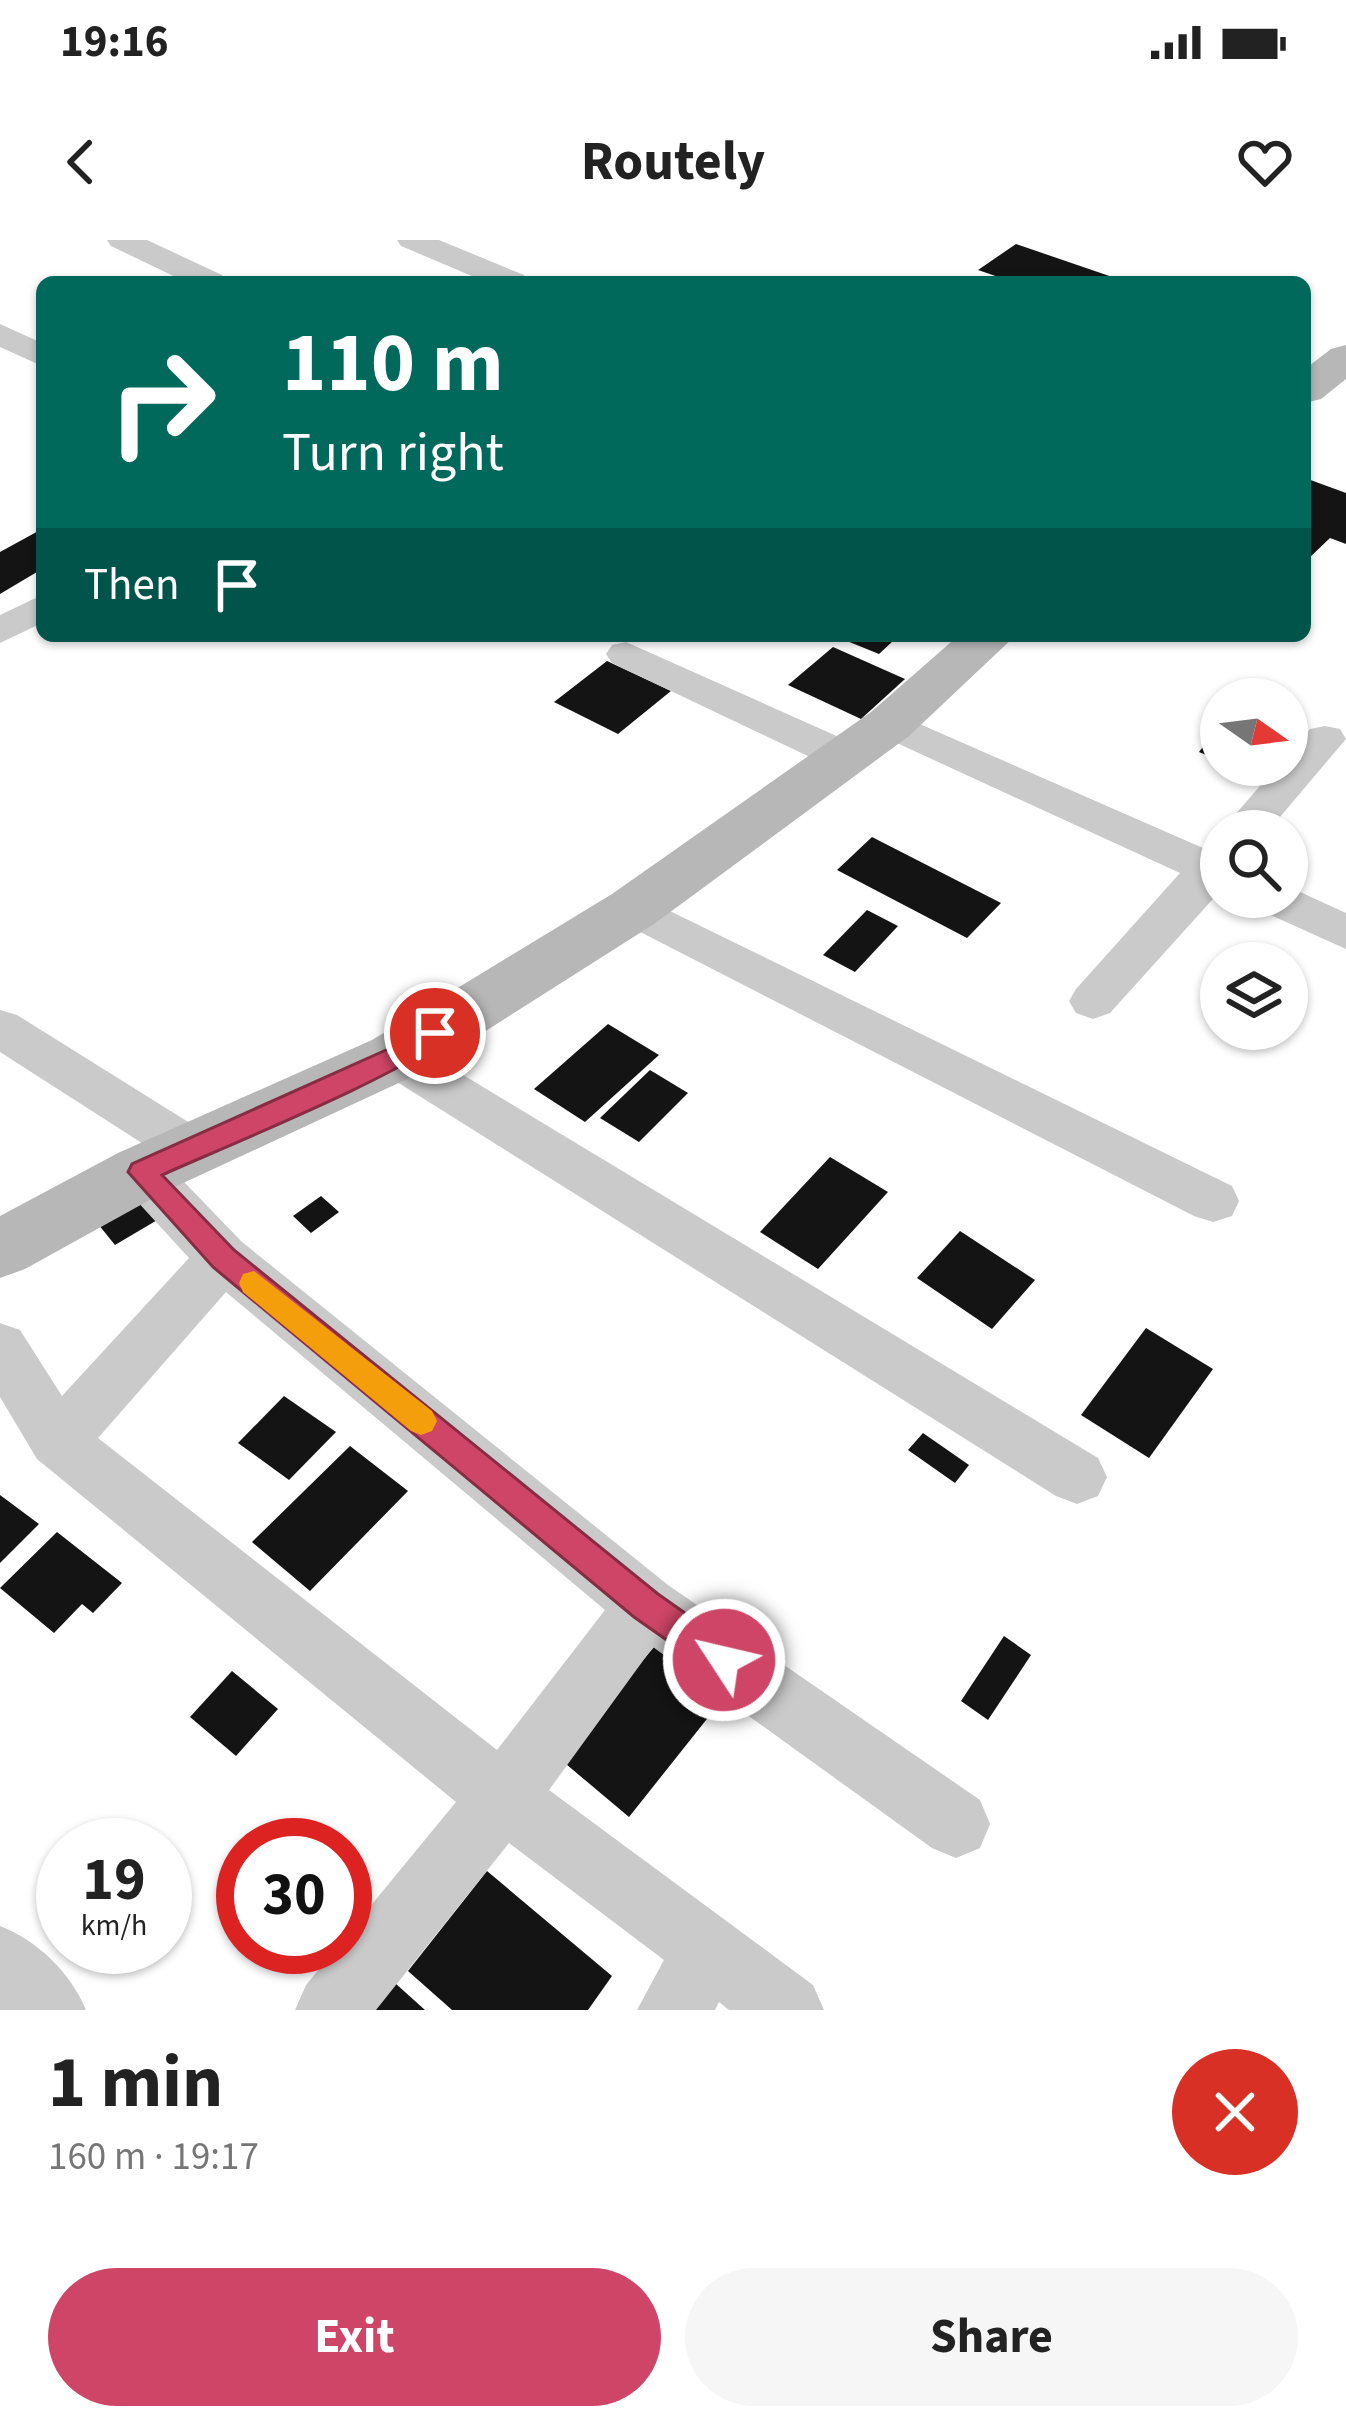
<!DOCTYPE html>
<meta charset="utf-8">
<style>
:root{--surface:#fff;--page:#f6f6f6;--text:#222;--muted:#767676;--accent:#ce4567}
body{margin:0;font-family:"Source Sans 3",sans-serif;background:var(--page);color:var(--text);height:100vh;display:flex;flex-direction:column;font-size:45px;white-space:nowrap}
*{box-sizing:border-box;margin:0}
p{font-size:39px;color:var(--muted)}
.icon{flex:none;width:66px;height:66px;fill:none;stroke:currentColor;stroke-width:2;stroke-linecap:round;stroke-linejoin:round}
.map{position:relative;height:1770px;overflow:hidden}
.details{display:flex;flex-direction:column;background:var(--surface);flex:1}
.details>*{flex:none}
.guide{position:absolute;left:36px;top:36px;width:1275px;height:366px;border-radius:18px;box-shadow:0 3px 9px #0004;background:#00695c;color:#fff;overflow:hidden}
.needle{width:78px;rotate:104deg}
.buttons{position:absolute;left:1200px;top:438px;display:grid;gap:24px}
.buttons a{display:grid;place-items:center;width:108px;height:108px;border-radius:50%;background:var(--surface);box-shadow:0 3px 9px #0004;font-size:60px}
.speed{position:absolute;left:36px;top:1578px;display:flex;gap:24px;font-size:60px;font-weight:700;text-align:center}
.speed>*{display:grid;place-content:center;width:156px;height:156px;border-radius:50%;background:var(--surface);box-shadow:0 3px 9px #0004;line-height:1}
.speed small{font-size:30px;font-weight:400}
.speed .limit{border:18px solid #d22;background:#fff;color:#111}
.pin{position:absolute;display:grid;place-items:center;width:102px;height:102px;color:#fff;margin:-51px;border:6px solid #fff;border-radius:50%;box-shadow:0 3px 12px #0007}
.me{position:absolute;width:132px;margin:-66px;rotate:305deg;stroke-linejoin:round;filter:drop-shadow(0 0 9px #0008)}
.turn{display:flex;align-items:center;gap:42px;height:252px;padding:0 48px;font-size:54px}
.turn .icon{width:156px;height:156px;stroke-width:2.5}
.turn b{display:block;font-size:84px;line-height:102px}
.then{display:flex;align-items:center;height:114px;padding:0 48px;background:#0003;gap:24px;font-size:45px}
.round{display:grid;place-items:center;flex:none;width:126px;height:126px;border-radius:63px;background:var(--page)}
.summary{display:flex;align-items:center;justify-content:space-between;height:204px;padding:0 48px}
h1{font-size:72px;font-weight:700;line-height:90px}
.action{display:flex;gap:24px;margin-top:auto;padding:24px 48px}
.action a{flex:1;height:138px;border-radius:72px;background:var(--accent);color:#fff;font-size:48px;font-weight:700;line-height:138px;text-align:center}
.action a+a{background:var(--page);color:var(--text)}
.status{display:flex;justify-content:space-between;align-items:center;height:84px;padding:0 60px;background:var(--surface);direction:ltr}
.status svg{height:33px;fill:currentColor}
header{display:flex;justify-content:space-between;align-items:center;height:156px;padding:0 48px;background:var(--surface);font-size:54px;font-weight:700}
.map>svg:first-child{display:block}
</style>
<div class="status"><b>19:16</b><svg viewBox="0 0 49 12"><path d="M0 12V9h3v3zM5 12V6h3v6zM10 12V3h3v9zM15 12V0h3v12zM26 1h20v11H26zM47 4h2v5h-2z"/></svg></div>
<header><svg class="icon" aria-label="back" viewBox="0 0 24 24"><path d="M15 5l-7 7 7 7"/></svg>Routely<svg class="icon" aria-label="heart" viewBox="0 0 24 24"><path d="M12 20l-8-8c-3-5 5-10 8-4 3-6 11-1 8 4z"/></svg></header>
<div class="map">
<svg width="1346" height="1770" viewBox="0 0 1346 1770">
<rect width="100%" height="100%" fill="#fff"/>
<g fill="#141414">
<path d="M1016 4 1124 41V42H1013L978 30Z"/>
<path d="M1305 238 1346 253V304L1330 298 1308 319Z"/>
<path d="M42 289V329L0 354V312Z"/>
<path d="M852 396H883L894 400 879 414 847 401Z"/>
<path d="M833 407 905 439 861 479 788 445Z"/>
<path d="M607 421 671 451 618 494 554 462Z"/>
<path d="M1211 496 1221 500V521L1199 512Z"/>
<path d="M872 597 1001 663 967 698 837 630Z"/>
<path d="M867 670 898 686 855 732 823 715Z"/>
<path d="M608 784 659 815 585 882 534 849Z"/>
<path d="M650 830 688 853 639 902 600 878Z"/>
<path d="M830 917 888 952 818 1029 760 992Z"/>
<path d="M147 956 164 976 115 1005 98 984Z"/>
<path d="M321 956 339 972 311 993 293 976Z"/>
<path d="M960 991 1035 1040 992 1089 917 1038Z"/>
<path d="M1146 1088 1213 1129 1149 1218 1081 1175Z"/>
<path d="M284 1156 336 1192 289 1240 238 1203Z"/>
<path d="M923 1193 969 1225 955 1243 908 1210Z"/>
<path d="M350 1206 408 1251 310 1351 252 1302Z"/>
<path d="M0 1255 39 1284 0 1323Z"/>
<path d="M57 1292 122 1343 93 1373 82 1364 54 1393 0 1348Z"/>
<path d="M1004 1396 1031 1415 988 1480 961 1461Z"/>
<path d="M654 1407 722 1460 629 1577 560 1519Z"/>
<path d="M232 1431 278 1469 236 1516 190 1477Z"/>
<path d="M487 1631 612 1736 588 1770H452L408 1731Z"/>
<path d="M395 1743 425 1770H373Z"/>
</g>
<g fill="none" stroke-linecap="round" stroke-linejoin="round">
<g fill="#cacaca" fill-rule="evenodd">
<path d="M107 0H147L222 35 227 42H186L111 6Z"/>
<path d="M397 0H439L524 35 529 42H486L401 6Z"/>
<path d="M0 84 42 103V126L0 107Z"/>
<path d="M42 355V383L0 403V375Z"/>
<path d="M626 402 859 506 865 516 859 526 844 530 829 526 612 423 606 414 612 405Z"/>
<path d="M890 471 1203 608 1221 601V650L1110 773 1093 779 1076 773 1069 761 1076 749 1180 633 875 493 869 484 875 475Z"/>
<path d="M1325 486 1340 489 1346 499 1268 591H1221L1278 525H1287V515L1310 489Z"/>
<path d="M1287 646 1346 673V709L1255 668 1248 657H1287Z"/>
<path d="M633 653 1232 946 1239 961 1232 976 1213 982 1194 976 617 680 610 669 617 658Z"/>
<path d="M0 770 17 775 209 895 217 909 209 923 191 929 173 923 0 812Z"/>
<path d="M395 798 412 804 1098 1218 1107 1237 1098 1256 1077 1264 1056 1256 378 830 370 817 378 804Z"/>
<path d="M142 911 160 917 242 1002 668 1345 980 1560 990 1584 980 1608 956 1618 932 1608 653 1407 549 1550 813 1745 824 1770H729L719 1762 715 1770H637L664 1720 509 1603 376 1770H295L306 1745 337 1707H345V1697L456 1562 37 1219 0 1157V1083L20 1090 62 1156 189 1018 124 947 116 932 124 917ZM226 1052 605 1370 497 1510 98 1198Z"/>
<path d="M0 1686C38 1701 70 1732 86 1770H0Z"/>
</g>
<g fill="#b7b7b7" fill-rule="evenodd">
<path d="M1346 105V139L1321 159 1305 163V129L1331 109Z"/>
<path d="M958 396H1015L909 496 654 684 418 834 166 951 25 1029 0 1038V976L118 913 372 800 612 654 871 472Z"/>
</g>
</g>
<path fill="#ce4567" stroke="#862d43" stroke-width="3" d="M435 783 444 786 448 793C425 826 212 912 162 935L234 1010 658 1354 736 1409 741 1420 736 1432 724 1437 712 1432 634 1377 213 1027 128 932 132 924 386 810Z"/>
<path fill="#f59e0b" d="M254 1031 432 1171 437 1181 432 1191 421 1195 411 1191 243 1052 239 1043 243 1034Z"/>
</svg>
<div class="buttons">
<a><svg class="needle" viewBox="-14 -14 28 28"><path d="M0-13l5 13h-10z" fill="#e53935"/><path d="M0 13l5-13h-10z" fill="#767676"/></svg></a>
<a><svg class="icon" aria-label="search" viewBox="0 0 24 24"><circle cx="10" cy="10" r="6"/><path d="M15 15l6 6"/></svg></a>
<a><svg class="icon" aria-label="layers" viewBox="0 0 24 24"><path d="M12 4l9 5-9 5-9-5zM3 14l9 5 9-5"/></svg></a>
</div>
<div class="speed"><div>19<small>km/h</small></div><div class="limit">30</div></div>
<div class="pin" style="left:435px;top:793px;background:#d93025"><svg class="icon" aria-label="arrive" viewBox="0 0 24 24"><path d="M6 21V4h12l-3 4 3 4H6"/></svg></div>
<svg class="me" style="left:724px;top:1420px" viewBox="-20 -20 40 40"><circle r="17" fill="#ce4567" stroke="#fff" stroke-width="3"/><path d="M0-11L8 9 0 5-8 9z" fill="#fff"/></svg>
<div class="guide">
<div class="turn"><svg class="icon" aria-label="right" viewBox="0 0 24 24"><path d="M7 20v-9h11M14 6l5 5-5 5"/></svg><div><b>110 m</b>Turn right</div></div>
<div class="then">Then<svg class="icon" aria-label="arrive" viewBox="0 0 24 24"><path d="M6 21V4h12l-3 4 3 4H6"/></svg></div>
</div>
</div>
<section class="details">
<div class="summary"><div><h1>1 min</h1><p>160 m · 19:17</p></div><a class="round" style="background:#d93025;color:#fff"><svg class="icon" aria-label="close" viewBox="0 0 24 24"><path d="M6 6l12 12M18 6L6 18"/></svg></a></div>
<div class="action"><a>Exit</a><a>Share</a></div>
</section>
